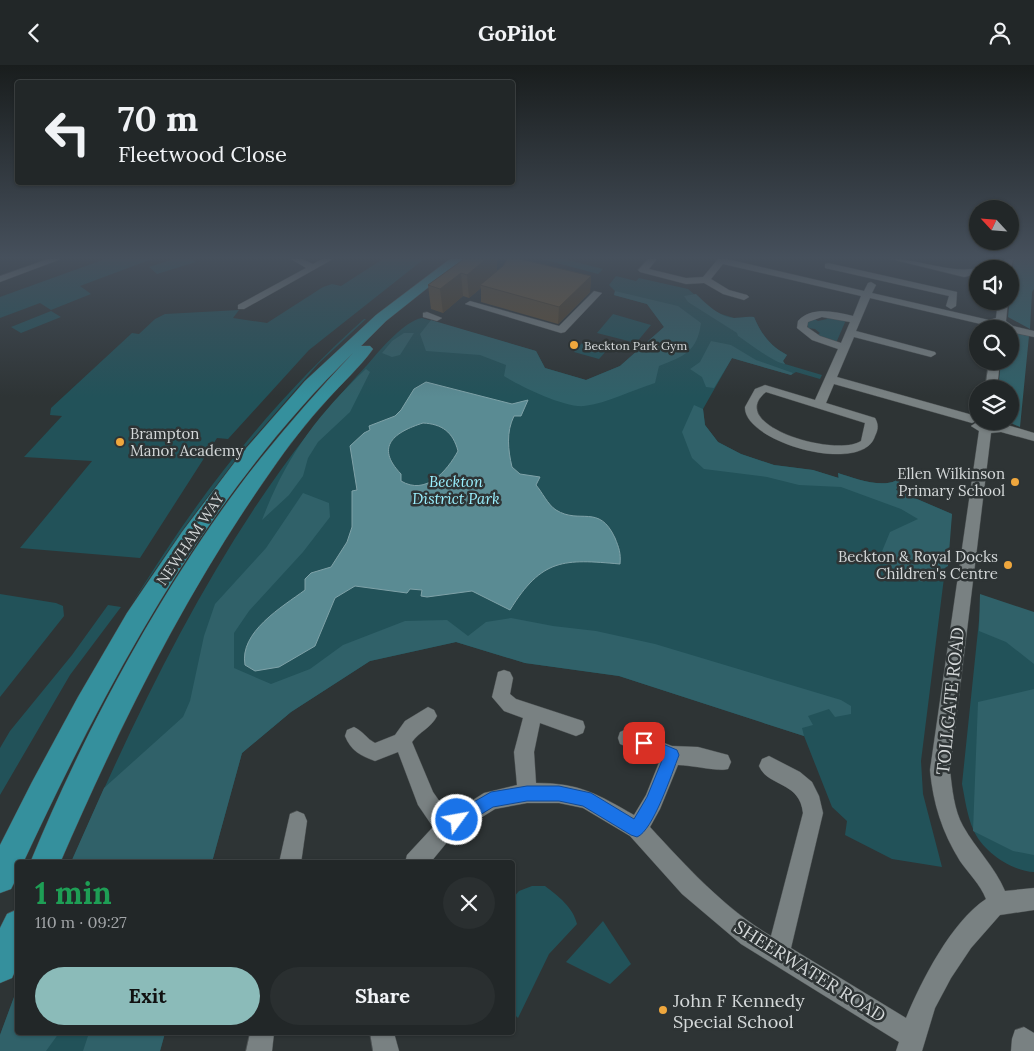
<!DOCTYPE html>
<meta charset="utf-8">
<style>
:root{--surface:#222728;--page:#2a2f30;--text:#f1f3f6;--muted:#a2a5a8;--line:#3f4445;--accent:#8bbbb9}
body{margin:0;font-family:Lora,serif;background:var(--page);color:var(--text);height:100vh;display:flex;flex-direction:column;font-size:19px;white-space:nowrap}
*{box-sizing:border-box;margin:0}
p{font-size:16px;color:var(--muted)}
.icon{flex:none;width:28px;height:28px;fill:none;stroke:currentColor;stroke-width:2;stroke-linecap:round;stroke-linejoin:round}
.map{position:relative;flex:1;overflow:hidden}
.side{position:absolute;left:15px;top:795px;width:500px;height:175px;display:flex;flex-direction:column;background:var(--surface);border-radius:5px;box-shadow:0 1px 4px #0004,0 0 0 1px var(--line)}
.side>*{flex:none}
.top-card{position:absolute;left:15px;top:15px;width:500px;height:105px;border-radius:5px;box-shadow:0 1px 4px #0004,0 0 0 1px var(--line);background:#222728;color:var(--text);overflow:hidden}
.needle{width:32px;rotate:296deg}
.controls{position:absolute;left:969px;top:135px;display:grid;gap:10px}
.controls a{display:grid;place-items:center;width:50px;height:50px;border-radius:50%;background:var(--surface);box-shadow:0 1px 4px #0004,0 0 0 1px var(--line);font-size:25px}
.pin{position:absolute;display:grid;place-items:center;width:42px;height:42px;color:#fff;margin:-21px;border-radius:10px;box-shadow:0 2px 8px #0006}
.me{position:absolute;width:55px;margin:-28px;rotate:58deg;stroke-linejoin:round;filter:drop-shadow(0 0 4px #0008)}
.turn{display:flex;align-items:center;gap:18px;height:105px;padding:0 20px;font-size:22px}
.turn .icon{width:65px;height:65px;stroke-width:2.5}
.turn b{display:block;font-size:35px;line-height:42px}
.round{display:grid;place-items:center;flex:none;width:52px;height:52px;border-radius:26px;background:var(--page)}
.overview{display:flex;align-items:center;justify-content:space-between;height:85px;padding:0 20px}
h1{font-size:30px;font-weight:700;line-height:38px;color:#1e9e55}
.primary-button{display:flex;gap:10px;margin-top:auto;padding:10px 20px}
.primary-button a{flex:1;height:58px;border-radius:30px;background:var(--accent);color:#111;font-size:20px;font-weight:700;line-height:58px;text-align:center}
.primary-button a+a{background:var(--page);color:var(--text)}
header{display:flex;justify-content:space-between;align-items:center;height:65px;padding:0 20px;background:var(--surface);font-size:22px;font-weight:700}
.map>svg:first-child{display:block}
</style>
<header><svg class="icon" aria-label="back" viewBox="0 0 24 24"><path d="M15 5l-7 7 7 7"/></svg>GoPilot<svg class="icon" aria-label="person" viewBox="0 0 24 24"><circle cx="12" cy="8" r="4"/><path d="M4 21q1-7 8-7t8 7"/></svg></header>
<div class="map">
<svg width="1034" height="986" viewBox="0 0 1034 986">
<rect width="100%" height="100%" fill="#2e3435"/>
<g fill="#225259">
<path d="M105 194H152L80 221 91 229 51 245 40 238 0 253V232Z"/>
<path d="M174 194H193L196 197 157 209 149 202Z"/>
<path d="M383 194H424L309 285 228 374 217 373 140 493 20 483 92 396 24 392 62 351 50 350 51 343 132 268 139 269 155 254 165 249 239 245 233 253 267 258 323 222 332 219 341 221Z"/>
<path d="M542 194H564L603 204 598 209Z"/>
<path d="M616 211 636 216 639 213 688 224 711 244 721 249 734 253 754 252C761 269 770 281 787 290L783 296 785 299 822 310 820 314 796 307 791 310 732 293 703 344 705 360 718 377 741 389 774 400 813 405 838 413V408C855 413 886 426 901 412L896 425 952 449 921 696 923 729 942 802 892 794 845 770 847 756 832 742 804 671 619 611 525 598 456 577 370 596 291 647 242 688 212 797 71 798C148 622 235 439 368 299 380 285 404 256 422 253L536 286 545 303 586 315 620 301 664 262 647 239 614 230 615 226 609 220Z"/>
<path d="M51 246 61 252 21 268 11 262Z"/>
<path d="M613 249 651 260 636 278 597 268Z"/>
<path d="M825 251 846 255 836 278 816 271 820 268 815 264 808 263 807 257 813 253 818 256 827 254Z"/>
<path d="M364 254H366L318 299 243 385 184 463 130 541C142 523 153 505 165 487 221 402 288 322 364 254Z"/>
<path d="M582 278 607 285 599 294 574 287Z"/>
<path d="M0 529 56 538 63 541 64 551 0 632Z"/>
<path d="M108 540 121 542 70 610 0 730V683L10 666 72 590Z"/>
<path d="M980 546 1034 557V807C1011 806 982 786 973 764 967 750 965 734 962 719Z"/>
<path d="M532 821H545C558 831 573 842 577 859L549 889 518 953 512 947 513 833 519 826Z"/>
<path d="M603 856 631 899 610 919 566 897Z"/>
<path d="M17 924 18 968H165L160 986H0V970Z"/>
</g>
<g fill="#306169">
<path d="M1014 194 1034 195V224L1032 227 1030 264 1008 252Z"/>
<path d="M615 226 678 241 701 258C697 287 684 291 659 301L655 318C632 325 608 338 584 341 565 343 520 321 504 311L506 300 480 290 426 286 420 269 431 255 536 286 545 303 586 315 620 301 664 262 647 239 614 230Z"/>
<path d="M696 229C705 238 721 253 734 253 740 253 747 251 754 252 761 269 770 281 787 290L783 296 785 299C774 298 749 278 738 271L737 268 688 237 684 231Z"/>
<path d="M404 268H414L400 290 392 292 382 288 392 276Z"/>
<path d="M1015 268 1029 271 1020 362 1006 356H1010V324H998L1001 296H1010V269Z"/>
<path d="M711 276 731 280 756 295 793 308 791 310 732 293 714 323 706 322 702 312 690 304 700 297Z"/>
<path d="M366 304 370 307 350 347 318 377 308 393 303 411 289 430 262 455C286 392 317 350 366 304Z"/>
<path d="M694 340 703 344 705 360 718 377 741 389 774 400 813 405 839 413 838 408C854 413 887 426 901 412L896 425 952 449 948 501 922 517 878 496 890 467 918 454 901 444 841 422 799 420 767 412 704 404 692 393 682 367Z"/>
<path d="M303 428 329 438 330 452 303 487 249 546 234 568V603L271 619 310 604 343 580 405 556 447 555 468 571 486 557 511 553 553 561 596 566 655 579 841 635 851 641V649L835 652 829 644 808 651 813 660 802 663 804 671 619 611 525 598 456 577 370 596 291 647 242 688 212 797H71L104 723 183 652 190 636 204 571 215 539 266 483Z"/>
<path d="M980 529 1034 547V599L1006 577 979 566Z"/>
<path d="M1034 624V790L1013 786 973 766 978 637Z"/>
<path d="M17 924 18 968H59L46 986H0V970Z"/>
<path d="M89 968H165L160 986H83Z"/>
</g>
<path fill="#5a8b93" stroke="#7fa2a8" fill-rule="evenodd" d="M426 317 512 339 528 335 521 351H514C506 367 508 385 512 402L520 409 540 412 536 420C542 427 548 440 556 445 580 460 599 438 615 473 619 483 621 488 620 499 564 494 542 493 510 545L472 526 427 532 421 531 422 525 410 524 407 528 355 521 335 533 315 581 279 602 255 606 245 600C239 567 282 542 305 525V514L311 508 331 502 347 477 352 462V426L357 425 350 381 364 368 370 365 369 361 395 351 401 345 414 324ZM423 358C442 359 453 367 458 386 447 406 426 431 401 416V409C374 381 395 367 423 358Z"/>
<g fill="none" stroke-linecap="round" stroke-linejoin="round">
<defs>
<g id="minor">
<path d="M48 194H61L0 217V211Z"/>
<path d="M291 194H302L313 199 322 194H333L244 244H238V240L306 203Z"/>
<path d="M648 194H657L649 204 686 213 703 212 718 194H727L864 226 868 218 871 217 876 220 872 228 989 255 996 253 998 236H1008L1006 256 1013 261 1034 266V272L1010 267V264L996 259 999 264H988L985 260 870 233 856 266 935 287 936 289 931 292 854 272 837 312 976 351 978 355 972 358 834 319 826 338 875 353C879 360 878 365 875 371 863 411 743 377 745 342L755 324 765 320 815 335 838 284 812 275 797 263 798 256C812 241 835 247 853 251L861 231 723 199 711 214 729 225 747 230 749 232 744 235 723 229 704 218 686 219 640 207 638 205ZM822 252 850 257 841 278 820 271 807 262 808 257ZM766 327 865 358 861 376C836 393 724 360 766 327Z"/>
<path d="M891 194C920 194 950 209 978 203L980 204H978V209L964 212Z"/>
<path d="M1005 194H1013L1010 206V204H1003Z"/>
<path d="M828 198 957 227 956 241 951 244 946 241 949 231 825 203V199Z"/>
<path d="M594 226 602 228 565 267 561 268 465 239 470 236 559 261Z"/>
<path d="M427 247 442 253 437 256 423 252V248Z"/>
<path d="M989 296H1000L997 324H985Z"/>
<path d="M990 356H1002L1004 359 1034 368V376L1001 367 991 368 950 705C952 723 954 745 963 761 976 784 995 802 1005 826L1034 823V845L1000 850 971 883 951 913 935 943 922 986H896L899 977 741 879 682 829 630 771 583 743 559 738H527L495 744 453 770 430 798H405L407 790 433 762 418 740 398 687 375 696C361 691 351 686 345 671L347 665 354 662C363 666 367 674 375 678L395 670 405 656 428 642 434 645 437 651C432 662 419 667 412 677L433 727 449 750 484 728 517 720 514 687 523 653 504 646 492 632 498 607 504 605 510 607 513 613 510 629 516 634 583 656 585 662 583 668 576 671 540 658 534 687 536 718C580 718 597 729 634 750L646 730 660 695 620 679 618 673 620 667 627 664 672 681 698 682 728 690 731 697 728 704C719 707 691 700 678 700L660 744 650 762C687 802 724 843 771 871L803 748C800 716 768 722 759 701L762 694 769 691 800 707 812 717 819 731 823 748 791 883 906 953C921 916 952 856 986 834 980 819 969 809 960 796 942 767 933 738 930 705L979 366 971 361 977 357 992 360Z"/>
<path d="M297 746 304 749 307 756 301 798H279L290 749Z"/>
<path d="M1024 962 1034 968V986H1011L1012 974 1015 965Z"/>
<path d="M250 968H274L272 986H246Z"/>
<path d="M370 968H394L399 986H373Z"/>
</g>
<g id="highway">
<path d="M450 194H464L386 256 361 281H370L373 284C360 302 342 318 327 335 307 357 288 381 271 406 185 528 120 660 60 798H30C86 662 169 508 261 393 290 357 321 322 353 288 206 431 109 614 23 798H18V810L11 824 0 828V780L32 717 78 632 127 548 182 467 241 389 305 316 376 250Z"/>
<path d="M18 844V899L12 913 0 918V863L7 849Z"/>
</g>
</defs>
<use href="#minor" stroke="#4b5051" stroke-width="1"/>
<use href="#highway" stroke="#4b5051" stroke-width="1"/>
<use href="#minor" fill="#798182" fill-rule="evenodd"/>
<use href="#highway" fill="#35909d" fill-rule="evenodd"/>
</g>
<path fill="#604c31" d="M464 194H497V204L496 207 591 211 590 227 558 259 481 237V223L469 233 463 231 443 248 431 244 428 220Z"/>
<g fill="#4e3e28">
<path d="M486 194H497V204L493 212 480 220 481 223 469 233 467 210Z"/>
<path d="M461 208 463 231 443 248 440 224Z"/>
<path d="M591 211 590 227 558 259 559 242Z"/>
</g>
<g fill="#705839" stroke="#4e3e28">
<path d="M464 194H486L467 210 461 208 440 224 428 220Z"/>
<path d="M507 194H520L591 211 559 242 480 220 503 201Z"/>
</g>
<linearGradient id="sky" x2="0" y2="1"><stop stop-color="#191d1d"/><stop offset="0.58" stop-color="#46505c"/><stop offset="1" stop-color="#46505c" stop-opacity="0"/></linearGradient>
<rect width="1034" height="332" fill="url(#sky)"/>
<path fill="#1a73e8" stroke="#114b97" d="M644 671 677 685 679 690C672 708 653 766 637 772L631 770 583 741 559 736H527L493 742 462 761 457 763 451 761 449 755 451 750 491 727 527 721H559L591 728 634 754 647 732 663 693 638 683 636 678 638 673Z"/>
<g fill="#efa73d" stroke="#2e3435" stroke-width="2">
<circle cx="574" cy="280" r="5"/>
<circle cx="120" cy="377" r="5"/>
<circle cx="1015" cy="417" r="5"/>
<circle cx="1008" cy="500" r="5"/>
<circle cx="663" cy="945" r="5"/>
</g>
<g text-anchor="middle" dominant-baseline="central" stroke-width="5" stroke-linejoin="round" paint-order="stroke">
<g font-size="12" fill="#d4d8d9" stroke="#2e3435" text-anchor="start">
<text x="584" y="280">Beckton Park Gym</text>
</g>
<g font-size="15" fill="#d4d8d9" stroke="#2e3435" text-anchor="end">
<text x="130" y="368" text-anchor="start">Brampton<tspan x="130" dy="17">Manor Academy</tspan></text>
<text x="1005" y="408">Ellen Wilkinson<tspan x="1005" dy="17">Primary School</tspan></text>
<text x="998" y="491">Beckton &amp; Royal Docks<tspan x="998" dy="17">Children's Centre</tspan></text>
</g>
<g font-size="15" font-style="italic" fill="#9bf0fe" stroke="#2e3435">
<text x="456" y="416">Beckton<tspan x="456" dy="17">District Park</tspan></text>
</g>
<g font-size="15" fill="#d4d8d9" stroke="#2e3435">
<text transform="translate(190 474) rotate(-56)">NEWHAM WAY</text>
</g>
<g font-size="18" fill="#d4d8d9" stroke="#2e3435">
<text transform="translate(950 636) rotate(-84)">TOLLGATE ROAD</text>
<text transform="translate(810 906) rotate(32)">SHEERWATER ROAD</text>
</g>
<g font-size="18" fill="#d4d8d9" stroke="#2e3435" text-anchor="start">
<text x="673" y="935">John F Kennedy<tspan x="673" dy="21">Special School</tspan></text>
</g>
</g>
</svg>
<div class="controls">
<a><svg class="needle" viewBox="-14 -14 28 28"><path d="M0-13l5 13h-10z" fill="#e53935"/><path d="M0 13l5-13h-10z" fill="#a2a5a8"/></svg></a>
<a><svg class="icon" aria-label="sound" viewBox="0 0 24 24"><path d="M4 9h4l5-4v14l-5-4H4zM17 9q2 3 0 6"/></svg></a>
<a><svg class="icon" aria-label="search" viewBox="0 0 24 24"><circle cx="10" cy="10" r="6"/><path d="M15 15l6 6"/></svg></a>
<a><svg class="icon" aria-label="layers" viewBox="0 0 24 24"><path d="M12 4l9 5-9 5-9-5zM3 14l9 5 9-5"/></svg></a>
</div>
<div class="pin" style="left:644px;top:678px;background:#d93025"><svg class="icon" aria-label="arrive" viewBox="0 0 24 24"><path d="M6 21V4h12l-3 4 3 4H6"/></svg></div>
<svg class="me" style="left:457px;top:755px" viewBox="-20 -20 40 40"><circle r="17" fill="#1a73e8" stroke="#fff" stroke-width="3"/><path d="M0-11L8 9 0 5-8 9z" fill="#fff"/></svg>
<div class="top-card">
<div class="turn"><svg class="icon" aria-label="left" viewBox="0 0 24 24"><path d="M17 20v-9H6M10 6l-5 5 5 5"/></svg><div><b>70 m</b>Fleetwood Close</div></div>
</div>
<section class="side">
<div class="overview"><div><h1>1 min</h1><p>110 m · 09:27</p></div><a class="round"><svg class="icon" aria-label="close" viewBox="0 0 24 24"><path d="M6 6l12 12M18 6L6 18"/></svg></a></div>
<div class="primary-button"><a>Exit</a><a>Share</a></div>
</section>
</div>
